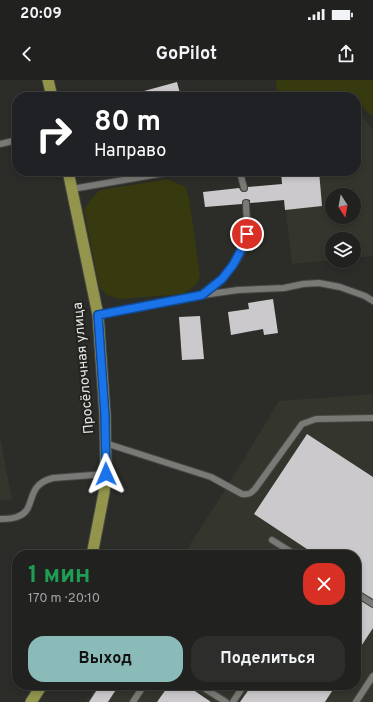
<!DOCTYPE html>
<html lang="ru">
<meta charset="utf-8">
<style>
:root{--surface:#21211f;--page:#2d2e2c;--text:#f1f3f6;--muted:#a2a3a4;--line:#3e3e3d;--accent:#8bbbb9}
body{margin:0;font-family:Overpass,sans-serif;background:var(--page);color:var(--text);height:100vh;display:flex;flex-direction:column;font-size:15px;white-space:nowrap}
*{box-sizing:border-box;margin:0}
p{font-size:13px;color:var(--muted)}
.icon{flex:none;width:22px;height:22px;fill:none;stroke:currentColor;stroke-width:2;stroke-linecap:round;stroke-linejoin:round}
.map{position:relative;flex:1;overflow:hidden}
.drawer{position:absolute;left:12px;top:470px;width:349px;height:140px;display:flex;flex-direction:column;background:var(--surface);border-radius:16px;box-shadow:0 2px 6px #0003,0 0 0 1px var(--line)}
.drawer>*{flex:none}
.banner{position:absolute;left:12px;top:12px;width:349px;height:84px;border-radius:16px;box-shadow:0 2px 6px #0003,0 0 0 1px var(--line);background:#202124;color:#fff;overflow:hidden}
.needle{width:26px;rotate:169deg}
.controls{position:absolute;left:325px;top:108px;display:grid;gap:8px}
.controls a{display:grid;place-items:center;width:36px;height:36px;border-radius:50%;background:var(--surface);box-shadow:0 2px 6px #0003,0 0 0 1px var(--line);font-size:20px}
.pin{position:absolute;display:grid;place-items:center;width:34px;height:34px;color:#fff;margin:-17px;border:2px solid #fff;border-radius:50%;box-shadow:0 1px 4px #0007}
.me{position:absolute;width:44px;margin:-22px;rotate:359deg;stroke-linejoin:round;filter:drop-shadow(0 0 3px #0008)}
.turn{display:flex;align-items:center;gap:14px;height:84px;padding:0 16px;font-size:18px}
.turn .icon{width:52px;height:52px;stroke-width:2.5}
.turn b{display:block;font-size:28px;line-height:34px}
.round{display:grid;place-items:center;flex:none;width:42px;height:42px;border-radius:16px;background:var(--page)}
.overview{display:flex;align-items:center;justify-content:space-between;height:68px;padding:0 16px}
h1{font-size:24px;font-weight:700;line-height:30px;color:#1e9e55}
.action{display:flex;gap:8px;margin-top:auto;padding:8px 16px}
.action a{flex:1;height:46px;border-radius:16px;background:var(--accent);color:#111;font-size:16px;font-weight:700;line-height:46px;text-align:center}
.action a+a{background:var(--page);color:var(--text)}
.status{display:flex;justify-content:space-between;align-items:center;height:28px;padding:0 20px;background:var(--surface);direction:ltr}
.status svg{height:11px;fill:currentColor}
header{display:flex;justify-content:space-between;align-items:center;height:52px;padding:0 16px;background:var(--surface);font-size:18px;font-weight:700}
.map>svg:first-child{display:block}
</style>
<div class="status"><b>20:09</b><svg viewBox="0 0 49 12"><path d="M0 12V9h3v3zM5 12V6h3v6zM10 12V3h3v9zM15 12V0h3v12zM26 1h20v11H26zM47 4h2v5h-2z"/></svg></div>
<header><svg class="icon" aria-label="back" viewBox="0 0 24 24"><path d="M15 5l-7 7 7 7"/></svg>GoPilot<svg class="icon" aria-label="share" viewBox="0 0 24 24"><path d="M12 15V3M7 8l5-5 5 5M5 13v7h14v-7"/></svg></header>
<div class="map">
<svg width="373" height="622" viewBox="0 0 373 622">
<rect width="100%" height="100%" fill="#2c2c29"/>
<g fill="#34352c" fill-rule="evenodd">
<path d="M356 29 373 50V176L354 178V159H332V180L292 184 281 91H356ZM332 115H354V137H332Z"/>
<path d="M373 314V622H86L97 605H356V475H183L222 415 279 321Z"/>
<path d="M0 357 12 419 0 421Z"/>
</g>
<g fill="#37390f">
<path d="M276 0H373V37L356 21V17H352L349 14 302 17H277Z"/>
<path d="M168 99 185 107 189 117 200 196 196 205 184 214 119 219 107 215 99 207 84 129 93 117 100 110Z"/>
</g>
<g fill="#ccc9cc">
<path d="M177 2 181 17H134L133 14Z"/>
<path d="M281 91H319L322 126 285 130 284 120 250 123V120L246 119 242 121V124L205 127 203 112 239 108 241 111 245 112 247 111 248 107 282 104Z"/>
<path d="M273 219 278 253 264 255 263 249 231 255 228 232 249 229 248 223Z"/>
<path d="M200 236 204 279 182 280 179 237Z"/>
<path d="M307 354 373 397V519L356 509V475H316L254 434Z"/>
<path d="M356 518 373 528V548L356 574Z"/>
<path d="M100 605H119L108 622H89Z"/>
<path d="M169 605H186L211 622H157Z"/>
<path d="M252 605H336L325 622H240Z"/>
</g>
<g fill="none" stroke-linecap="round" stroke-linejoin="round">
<defs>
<g id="service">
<path d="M0 64 17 60"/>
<path d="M237 91 241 96 244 108"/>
<path d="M72 109 176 91"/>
<path d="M203 215 238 210 284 208 303 204 319 203 340 207 365 216 373 221"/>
<path d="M98 235 202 215C221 202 244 180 247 154 248 145 246 133 246 123"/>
<path d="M105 363 211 397 242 414C249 415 251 413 255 409L302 344 316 339 373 338"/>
<path d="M0 439C6 439 14 439 19 436 37 429 24 405 53 398L106 394"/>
<path d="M272 460 296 475"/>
<path d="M356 513 373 524"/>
<path d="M199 605 226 622"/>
<path d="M133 622 144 605"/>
<path d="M233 622 244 605"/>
<path d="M356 622 373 596"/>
</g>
<g id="primary">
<path d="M48 0 52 17"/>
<path d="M68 91 98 235 105 335 106 394 104 413 92 475"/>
<path d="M31 622 42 605"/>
</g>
</defs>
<use href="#service" stroke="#464744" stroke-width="8"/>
<use href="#primary" stroke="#464744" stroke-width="13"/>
<use href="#service" stroke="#797975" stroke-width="6"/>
<use href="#primary" stroke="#92954b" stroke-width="11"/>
</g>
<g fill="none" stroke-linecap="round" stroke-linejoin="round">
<defs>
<path id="route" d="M106 394 105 336 98 235 202 215 222 199 233 185 240 172 247 154"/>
</defs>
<use href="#route" stroke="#114b97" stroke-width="10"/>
<use href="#route" stroke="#1a73e8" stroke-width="7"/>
</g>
<g text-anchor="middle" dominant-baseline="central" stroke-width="4" stroke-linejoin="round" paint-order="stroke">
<g font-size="14" fill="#e6e6e4" stroke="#22221f">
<text transform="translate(84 288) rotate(-95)">Просёлочная улица</text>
</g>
</g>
</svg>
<div class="controls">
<a><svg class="needle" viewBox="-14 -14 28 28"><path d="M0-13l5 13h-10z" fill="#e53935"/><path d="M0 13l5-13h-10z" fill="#a2a3a4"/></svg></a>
<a><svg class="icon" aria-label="layers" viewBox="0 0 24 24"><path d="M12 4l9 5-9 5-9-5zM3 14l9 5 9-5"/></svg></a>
</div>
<div class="pin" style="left:247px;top:154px;background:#d93025"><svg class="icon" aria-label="arrive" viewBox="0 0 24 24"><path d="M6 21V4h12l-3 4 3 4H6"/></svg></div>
<svg class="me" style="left:106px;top:394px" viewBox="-20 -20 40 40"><path d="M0-17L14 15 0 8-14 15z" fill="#1a73e8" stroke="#fff" stroke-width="4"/></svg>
<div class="banner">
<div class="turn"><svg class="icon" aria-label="right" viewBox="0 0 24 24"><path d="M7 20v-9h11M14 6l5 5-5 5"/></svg><div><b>80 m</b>Направо</div></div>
</div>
<section class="drawer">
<div class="overview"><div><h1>1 мин</h1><p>170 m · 20:10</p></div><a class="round" style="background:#d93025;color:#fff"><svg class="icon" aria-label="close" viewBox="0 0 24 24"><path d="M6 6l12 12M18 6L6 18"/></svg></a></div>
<div class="action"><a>Выход</a><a>Поделиться</a></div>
</section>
</div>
